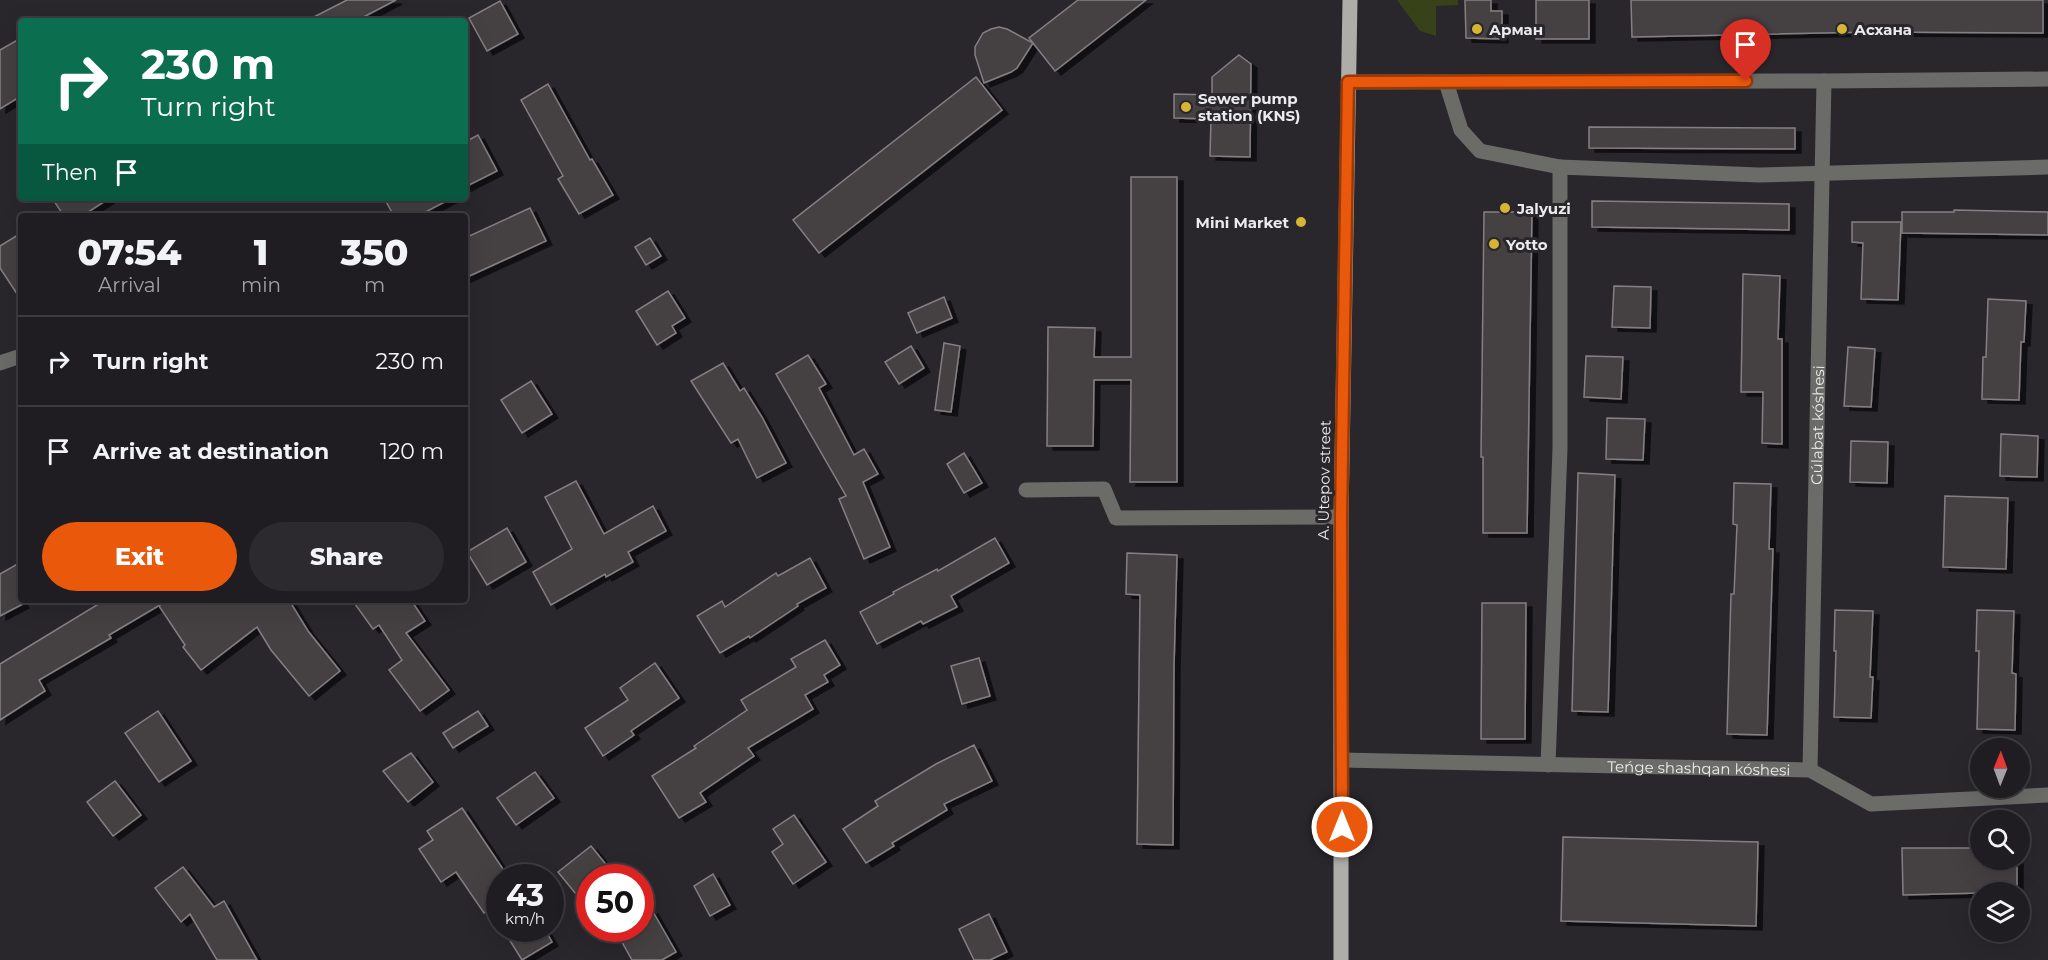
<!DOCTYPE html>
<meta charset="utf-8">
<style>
:root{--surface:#1f1d21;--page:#2c2a2e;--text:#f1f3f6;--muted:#a1a2a5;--line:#3c3b3f;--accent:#ea580c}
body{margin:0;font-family:Montserrat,sans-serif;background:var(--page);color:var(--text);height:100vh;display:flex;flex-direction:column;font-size:22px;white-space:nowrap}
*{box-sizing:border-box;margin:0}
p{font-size:20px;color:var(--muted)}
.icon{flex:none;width:33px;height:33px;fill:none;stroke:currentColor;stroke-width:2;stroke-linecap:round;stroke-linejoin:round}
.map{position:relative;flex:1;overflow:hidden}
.details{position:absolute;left:18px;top:213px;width:450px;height:390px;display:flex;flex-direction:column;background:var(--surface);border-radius:6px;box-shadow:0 6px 24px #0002,0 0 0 2px var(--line)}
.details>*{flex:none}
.top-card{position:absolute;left:18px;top:18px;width:450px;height:183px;border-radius:6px;box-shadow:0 6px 24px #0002,0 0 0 2px var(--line);background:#0b6e4f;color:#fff;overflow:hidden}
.needle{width:39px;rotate:1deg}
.fabs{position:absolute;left:1970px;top:738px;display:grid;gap:12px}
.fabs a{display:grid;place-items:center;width:60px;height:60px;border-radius:50%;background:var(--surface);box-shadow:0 6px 24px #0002,0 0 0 2px var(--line);font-size:30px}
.speed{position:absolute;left:486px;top:864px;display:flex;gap:12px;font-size:30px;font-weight:700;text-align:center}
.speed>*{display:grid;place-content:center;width:78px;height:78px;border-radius:50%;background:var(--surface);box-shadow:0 6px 24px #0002,0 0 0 2px var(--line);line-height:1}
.speed small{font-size:15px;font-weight:400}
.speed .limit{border:9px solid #d22;background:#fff;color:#111}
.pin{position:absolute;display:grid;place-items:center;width:51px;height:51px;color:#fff;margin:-62px -26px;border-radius:50% 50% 50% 0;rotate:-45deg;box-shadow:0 0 6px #0007}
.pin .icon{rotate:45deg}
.me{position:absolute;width:66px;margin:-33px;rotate:0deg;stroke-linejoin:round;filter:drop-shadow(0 0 4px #0008)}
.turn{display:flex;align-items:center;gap:21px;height:126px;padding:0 24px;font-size:27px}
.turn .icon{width:78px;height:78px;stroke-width:2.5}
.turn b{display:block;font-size:42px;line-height:51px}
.then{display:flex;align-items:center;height:57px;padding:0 24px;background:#0003;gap:12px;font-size:22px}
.eta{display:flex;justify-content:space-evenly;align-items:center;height:102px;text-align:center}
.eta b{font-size:36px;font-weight:800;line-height:42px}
.cta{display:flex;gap:12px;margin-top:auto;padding:12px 24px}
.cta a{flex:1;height:69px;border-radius:36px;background:var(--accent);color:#fff;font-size:24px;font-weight:800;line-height:69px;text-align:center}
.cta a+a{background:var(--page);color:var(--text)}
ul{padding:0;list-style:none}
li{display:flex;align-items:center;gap:18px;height:90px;padding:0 24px;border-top:2px solid var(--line)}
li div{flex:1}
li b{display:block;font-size:22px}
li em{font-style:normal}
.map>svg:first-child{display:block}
</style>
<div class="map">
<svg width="2048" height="960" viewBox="0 0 2048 960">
<defs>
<filter id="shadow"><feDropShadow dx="6" dy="4" stdDeviation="0" flood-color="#0009"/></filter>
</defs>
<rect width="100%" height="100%" fill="#29272c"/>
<path fill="#374218" d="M1397 0H1458V5L1436 6V36L1420 31Z"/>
<g fill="#454043" stroke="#857f83" stroke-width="1.5" filter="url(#shadow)">
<path d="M347 0H396L356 21H306Z"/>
<path d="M1078 0H1146L1055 71 1029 38Z"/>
<path d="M1465 0H1491V11H1502V39L1466 38Z"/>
<rect x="1536" y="0" width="53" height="39"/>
<path d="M1631 0H2043V33L1872 32 1632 37Z"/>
<path d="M500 1 518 34 487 51 469 18Z"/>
<path d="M999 27 1007 29 1033 43 1017 68 1011 72 984 83 975 55V47L983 33 991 29Z"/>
<path d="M21 38V96L0 109V50Z"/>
<path d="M1239 55 1251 64 1250 157 1210 156 1211 119 1174 118V94L1212 95V77Z"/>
<path d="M976 77 1002 110 819 253 793 220Z"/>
<path d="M548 84 590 160 592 159 613 195 579 214 558 179 563 176 521 100Z"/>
<path d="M1589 127 1795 128V149L1589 148Z"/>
<path d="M478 135 497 171 465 187V142Z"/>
<path d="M1131 177H1177V482H1130L1131 380H1094L1093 446H1047L1048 327 1095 328 1094 357H1131Z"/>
<path d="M52 198H110L82 216H64Z"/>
<path d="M384 198H452L418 216H394Z"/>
<path d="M1592 201 1789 204V230L1592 227Z"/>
<path d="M530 208 546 241 465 278V238Z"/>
<path d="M1954 210 2048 212V235L1902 233V212H1954Z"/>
<path d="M1484 212H1532L1527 533H1483V457H1481Z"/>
<path d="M1852 222H1901L1898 300 1861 299 1863 243 1852 242Z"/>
<path d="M21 233V300L0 268V246Z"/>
<path d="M650 238 661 256 646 265 635 247Z"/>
<path d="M1743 274 1780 276 1778 339H1782V444L1762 443 1763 392H1741Z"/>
<path d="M1614 286 1651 287 1650 328 1612 327Z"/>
<path d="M668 291 685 318 672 326 676 333 657 345 636 311Z"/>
<path d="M944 297 952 318 917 333 908 313Z"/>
<path d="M1988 299 2026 301 2024 342H2021L2019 400 1982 399 1983 357H1986Z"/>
<path d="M944 343 960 346 951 412 935 410Z"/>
<path d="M911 346 924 368 899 384 885 362Z"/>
<path d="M1848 347 1875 349 1871 407 1844 406Z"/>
<path d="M808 355 826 384 819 388 854 455 864 449 878 474 863 482 890 547 864 559 839 499 846 496 776 374Z"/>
<path d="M1586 356 1623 357 1621 399 1584 397Z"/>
<path d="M723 363 740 391 744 388 762 417 786 463 757 478 738 439 731 443 691 381Z"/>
<path d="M531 381 552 414 522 433 501 400Z"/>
<path d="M1607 418 1645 419 1643 460 1606 459Z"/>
<path d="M2001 434 2038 436 2037 477 2000 476Z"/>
<path d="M1851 441 1888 442 1887 483 1850 482Z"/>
<path d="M964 453 982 483 964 493 947 464Z"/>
<path d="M1578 473 1615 475 1608 712 1572 711Z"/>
<path d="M576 481 604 534 653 506 666 531 628 552 633 562 606 577 605 574 551 605 533 572 572 549 545 497Z"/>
<path d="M1734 483 1771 484 1769 549H1773L1767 735 1727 734 1731 594H1734L1737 525 1733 524Z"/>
<path d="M1945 496 2008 498 2006 569 1943 567Z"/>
<path d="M507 528 526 562 487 585 467 552Z"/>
<path d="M995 538 1009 563 951 596 957 607 923 624 921 621 877 644 860 612 894 594 893 592 937 569 938 571Z"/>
<path d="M1127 553 1177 555 1174 666 1173 845 1137 844 1140 595 1126 594Z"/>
<path d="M810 558 826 588 797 604 798 606 750 638 749 636 720 653 697 616 722 601 725 607 776 573 778 576Z"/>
<path d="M21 562V601L23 604 0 616V574Z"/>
<path d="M105 600H289L308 631 340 671 309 696 271 650 257 627 201 670 183 647 185 645 159 606 165 602 109 635 111 638 39 680 45 691 0 720V664Z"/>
<path d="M352 600H411L425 621 406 633 449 690 420 711 389 670 402 660 379 625 373 629Z"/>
<path d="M1482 603H1526L1525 739H1481Z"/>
<path d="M1835 610 1873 611 1870 677H1873L1871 718 1834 717 1836 651H1834Z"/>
<path d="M1977 610 2014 611 2012 673 2016 674 2015 730 1977 729 1979 651H1976Z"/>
<path d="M825 640 840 665 824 675 828 682 805 695 813 709 748 748 754 756 700 793 706 802 679 818 652 776 696 748 694 746 747 710 741 700 796 667 791 659Z"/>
<path d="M979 658 990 696 962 704 951 666Z"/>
<path d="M655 663 679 698 631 731 634 735 603 756 585 728 628 700 620 688Z"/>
<path d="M158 711 191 761 159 782 125 733Z"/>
<path d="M478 711 488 726 453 748 443 733Z"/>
<path d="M974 745 992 781 944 804 947 810 892 843 894 846 866 863 843 829 878 806 875 801 936 764Z"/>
<path d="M411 753 433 782 408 802 383 771Z"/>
<path d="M535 772 554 798 516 825 497 798Z"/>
<path d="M115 781 141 815 113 836 87 802Z"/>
<path d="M462 808 509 878H500V902L484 913 456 872 441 882 419 849 433 840 427 831Z"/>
<path d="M794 815 826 862 793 884 772 852 783 844 773 829Z"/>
<path d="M1563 837 1758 842 1756 926 1561 921Z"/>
<path d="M591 846 617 878H590V891L580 899 558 872Z"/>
<path d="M1902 848H1980V860H2017V892L1903 895Z"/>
<path d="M183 867 214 907 224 901 257 960H217L190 914 181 922 155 888Z"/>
<path d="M713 874 730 905 710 916 694 886Z"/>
<path d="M652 910 676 952 662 960H632L614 928H640V917Z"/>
<path d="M989 914 1007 952 990 960H974L959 929Z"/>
<path d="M502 928H544L552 942 522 960Z"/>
</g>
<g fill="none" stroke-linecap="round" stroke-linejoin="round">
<g stroke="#6b6b68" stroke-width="15">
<path d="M1348 82 1824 81 2048 79"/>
<path d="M1446 82 1461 130 1480 151 1560 167 1759 175 2048 167"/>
<path d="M0 363 21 356"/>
<path d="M1026 490 1104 489 1116 518 1341 517"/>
<path id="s1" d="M1342 760 1810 770 1871 804 2048 795"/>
<path d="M1548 765 1560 449V167"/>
<path id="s2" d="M1810 770 1824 81"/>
</g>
<path stroke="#afada8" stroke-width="15" d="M1341 960V517L1350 0"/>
</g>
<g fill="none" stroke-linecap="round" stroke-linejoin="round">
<defs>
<path id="route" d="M1342 827 1341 517 1348 82 1746 81"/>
</defs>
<use href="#route" stroke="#983908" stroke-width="15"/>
<use href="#route" stroke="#ea580c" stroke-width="10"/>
</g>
<g fill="#d7b434" stroke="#29272c" stroke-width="2">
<circle cx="1477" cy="29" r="6"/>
<circle cx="1842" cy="29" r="6"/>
<circle cx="1186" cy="107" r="6"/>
<circle cx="1505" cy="208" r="6"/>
<circle cx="1301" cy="222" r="6"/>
<circle cx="1494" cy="244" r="6"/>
</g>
<g text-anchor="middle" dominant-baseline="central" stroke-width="6" stroke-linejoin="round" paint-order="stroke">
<g font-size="15" font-weight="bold" fill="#ebeaed" stroke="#29272c" text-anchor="start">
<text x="1489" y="29">Арман</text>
<text x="1854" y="29">Асхана</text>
<text x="1198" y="98">Sewer pump<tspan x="1198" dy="17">station (KNS)</tspan></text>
<text x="1517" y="208">Jalyuzi</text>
<text x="1289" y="222" text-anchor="end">Mini Market</text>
<text x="1506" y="244">Yotto</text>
</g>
<g font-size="15" fill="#ebeaed" stroke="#29272c">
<text stroke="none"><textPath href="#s2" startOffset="345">Gúlabat kóshesi</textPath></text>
<text transform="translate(1324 480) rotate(-89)">A. Utepov street</text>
<text stroke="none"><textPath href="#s1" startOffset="357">Teńge shashqan kóshesi</textPath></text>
</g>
</g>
</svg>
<div class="fabs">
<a><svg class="needle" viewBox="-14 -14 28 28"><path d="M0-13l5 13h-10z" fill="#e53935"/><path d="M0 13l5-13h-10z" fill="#a1a2a5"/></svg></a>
<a><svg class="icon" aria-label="search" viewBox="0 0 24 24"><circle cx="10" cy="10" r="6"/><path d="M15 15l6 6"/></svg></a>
<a><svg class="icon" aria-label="layers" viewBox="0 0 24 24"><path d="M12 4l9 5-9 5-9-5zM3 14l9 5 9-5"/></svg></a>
</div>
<div class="speed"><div>43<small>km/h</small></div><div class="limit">50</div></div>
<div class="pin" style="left:1746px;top:81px;background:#d93025"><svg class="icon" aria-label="arrive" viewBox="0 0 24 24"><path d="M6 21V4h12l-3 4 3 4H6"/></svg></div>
<svg class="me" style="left:1342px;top:827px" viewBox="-20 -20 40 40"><circle r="17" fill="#ea580c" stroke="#fff" stroke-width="3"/><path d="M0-11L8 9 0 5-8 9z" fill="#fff"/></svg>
<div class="top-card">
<div class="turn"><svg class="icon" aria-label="right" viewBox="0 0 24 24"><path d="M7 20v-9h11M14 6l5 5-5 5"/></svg><div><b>230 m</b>Turn right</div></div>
<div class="then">Then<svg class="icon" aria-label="arrive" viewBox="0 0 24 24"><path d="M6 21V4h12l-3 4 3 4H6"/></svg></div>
</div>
<section class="details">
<div class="eta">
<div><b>07:54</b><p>Arrival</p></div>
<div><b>1</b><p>min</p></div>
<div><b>350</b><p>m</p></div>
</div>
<ul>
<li><svg class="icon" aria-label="right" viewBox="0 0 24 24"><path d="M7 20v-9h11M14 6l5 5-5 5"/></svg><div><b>Turn right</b></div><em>230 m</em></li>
<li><svg class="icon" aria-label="arrive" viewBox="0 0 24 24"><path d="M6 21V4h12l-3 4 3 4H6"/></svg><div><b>Arrive at destination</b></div><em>120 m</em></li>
</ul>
<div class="cta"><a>Exit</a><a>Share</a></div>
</section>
</div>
